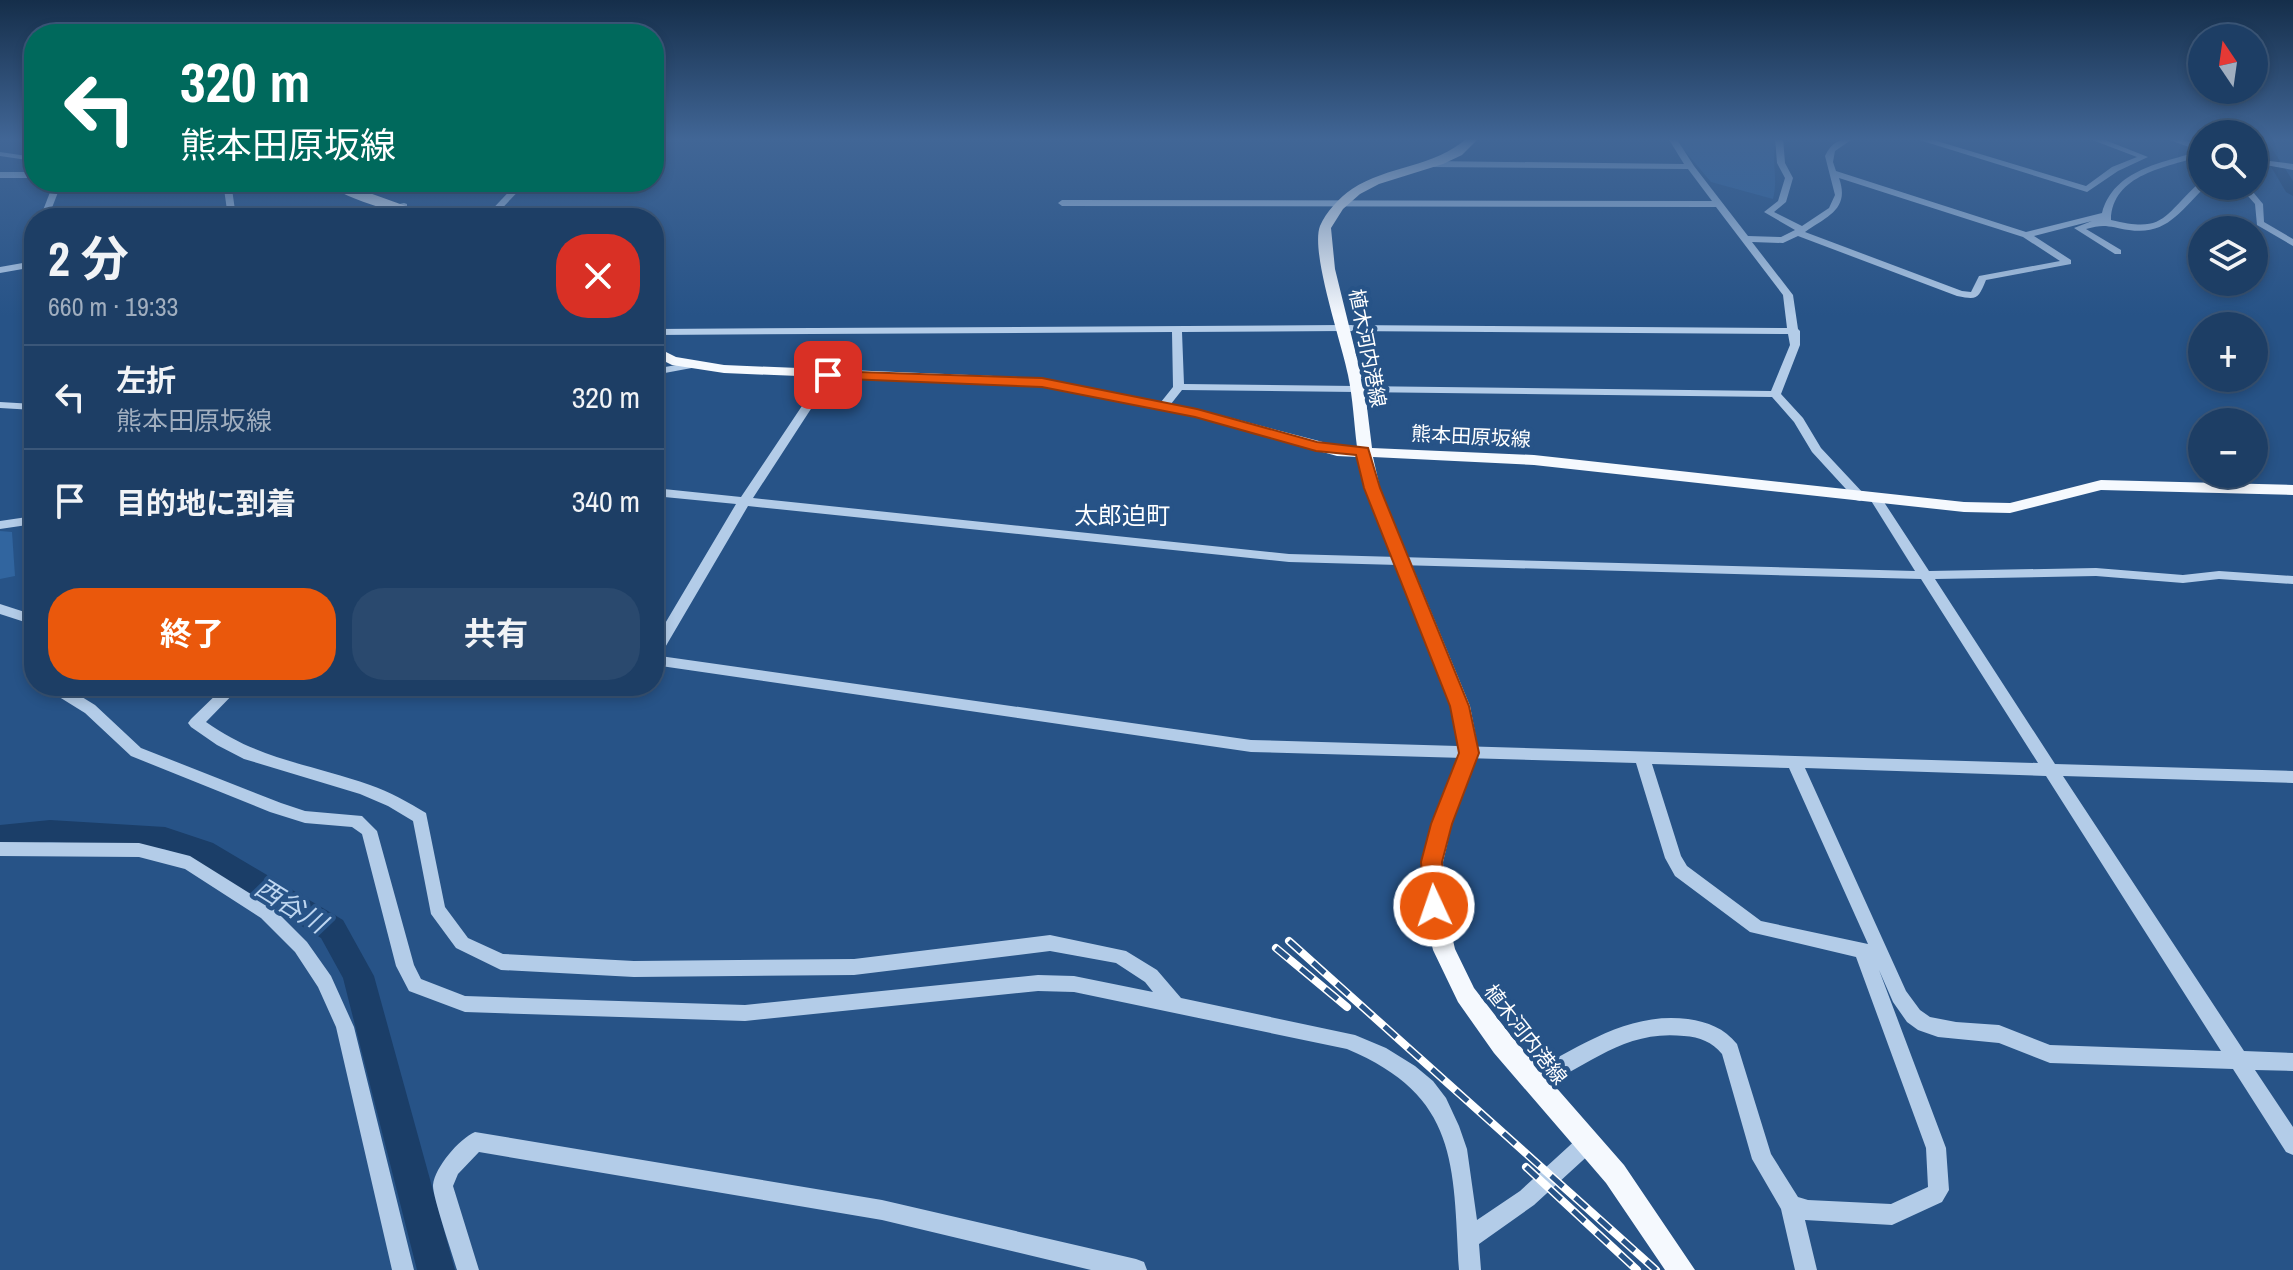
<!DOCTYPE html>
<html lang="ja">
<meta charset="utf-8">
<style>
:root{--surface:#1d3e65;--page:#2a496e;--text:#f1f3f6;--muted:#a0aebf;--line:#3b5779;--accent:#ea580c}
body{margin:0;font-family:"Archivo Narrow","Noto Sans JP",sans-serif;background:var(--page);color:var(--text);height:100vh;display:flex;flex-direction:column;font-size:30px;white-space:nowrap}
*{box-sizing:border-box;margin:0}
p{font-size:26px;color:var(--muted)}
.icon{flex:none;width:44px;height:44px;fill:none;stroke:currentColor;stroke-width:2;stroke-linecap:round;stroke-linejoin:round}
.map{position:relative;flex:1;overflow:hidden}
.panel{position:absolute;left:24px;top:208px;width:640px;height:488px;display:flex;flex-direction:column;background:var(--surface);border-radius:32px;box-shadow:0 4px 12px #0003,0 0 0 2px var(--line)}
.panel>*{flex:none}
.banner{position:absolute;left:24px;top:24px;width:640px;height:168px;border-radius:32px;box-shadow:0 4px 12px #0003,0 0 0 2px var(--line);background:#00695c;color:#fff;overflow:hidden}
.needle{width:52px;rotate:347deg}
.tools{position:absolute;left:2188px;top:24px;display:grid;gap:16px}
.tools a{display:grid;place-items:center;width:80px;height:80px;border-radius:50%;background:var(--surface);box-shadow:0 4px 12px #0003,0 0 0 2px var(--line);font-size:40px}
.pin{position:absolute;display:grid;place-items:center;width:68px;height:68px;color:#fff;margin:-34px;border-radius:16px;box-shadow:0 4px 12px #0006}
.me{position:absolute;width:88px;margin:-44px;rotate:357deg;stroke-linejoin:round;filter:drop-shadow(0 0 6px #0008)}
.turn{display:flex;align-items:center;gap:28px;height:168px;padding:0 24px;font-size:36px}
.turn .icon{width:104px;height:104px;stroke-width:2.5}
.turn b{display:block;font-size:56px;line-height:68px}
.round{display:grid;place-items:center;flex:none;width:84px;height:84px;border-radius:32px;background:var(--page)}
.overview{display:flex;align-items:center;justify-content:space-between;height:136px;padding:0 24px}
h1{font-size:48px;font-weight:700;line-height:60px}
.primary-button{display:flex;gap:16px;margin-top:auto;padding:16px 24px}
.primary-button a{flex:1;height:92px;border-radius:32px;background:var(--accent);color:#fff;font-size:32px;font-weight:700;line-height:92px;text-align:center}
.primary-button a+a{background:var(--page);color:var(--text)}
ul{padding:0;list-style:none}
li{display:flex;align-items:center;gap:24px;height:104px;padding:0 24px;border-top:2px solid var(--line)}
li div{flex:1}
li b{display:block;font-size:30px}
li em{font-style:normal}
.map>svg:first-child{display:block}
</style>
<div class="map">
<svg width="2293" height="1270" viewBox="0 0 2293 1270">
<rect width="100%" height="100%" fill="#275387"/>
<g fill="#31659f">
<path d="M1674 138H1777C1770 160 1779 178 1773 199L1711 182Z"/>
<path d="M0 531 12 532 15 576 0 579Z"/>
</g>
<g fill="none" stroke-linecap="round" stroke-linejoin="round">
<g fill="#1b3e68" fill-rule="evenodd">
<path d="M2254 138H2265L2293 181V196L2286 192Z"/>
<path d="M50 820 165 827 213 843 343 920 374 976 455 1270H417L343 978 321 938 193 859 164 849 50 842 0 847V825Z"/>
</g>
<g fill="#b3cce8" fill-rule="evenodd">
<path d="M1668 138H1676L1694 166 1748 236 1781 237 1795 230 1764 212 1778 201 1785 178 1777 163 1775 138H1783L1785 163 1793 178 1786 202 1774 212 1802 226 1829 208 1835 195 1825 156C1831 143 1840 138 1854 138L1835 151 1833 162 1836 171 2026 232 2102 213C2114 169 2162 163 2200 151L2164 138H2177L2202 146V156C2167 167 2112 174 2111 220 2165 233 2162 217 2199 183L2202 182V186H2206C2181 210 2167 236 2129 230 2110 227 2105 223 2086 229L2121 250V254H2115L2074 228 2092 221 2034 236 2071 260V264L1986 280C1978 299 1978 300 1957 296L1798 236 1783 243 1752 242 1793 295 1798 329 1800 331V345L1781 394 1803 418 1821 448 1864 494 1866 497 1860 501 1856 500 1812 452 1794 422 1772 397 1182 390 1167 409 1163 410 1157 407 1173 387 1172 332 654 335V329L1343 325 1787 328 1783 295 1716 207 1062 206 1058 203 1062 200 1712 201 1688 169 1431 167 1427 164 1431 161 1684 164ZM1839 178 2023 237 2060 261 1979 276 1971 292 1962 291 1805 232C1828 216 1850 209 1839 178ZM1343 331 1788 334 1790 345 1771 391 1184 384 1182 332Z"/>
<path d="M1913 138H1927L2086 186 2112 167 2137 157 2087 138H2100L2148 157 2118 171 2087 192Z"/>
<path d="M0 152 34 157V161L0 156Z"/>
<path d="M2254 159 2293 164V170L2254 163Z"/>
<rect x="0" y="172" width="34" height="6"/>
<path d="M54 182H62L48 218H40Z"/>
<path d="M223 182H231L235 210 242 218H233L227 210Z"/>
<path d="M518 182H527L493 218H484Z"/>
<path d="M2239 186H2248L2263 204 2264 222 2293 239V246L2257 225 2255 204Z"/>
<path d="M404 203 407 204V208L353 218H334Z"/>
<path d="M34 261V267L0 273V267Z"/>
<path d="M693 362 697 363V367L654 375V369Z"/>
<path d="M828 372 833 375 753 498 1289 554 1915 571 1870 499 1876 495 1880 496 1929 571 2096 568 2183 575 2219 571 2293 576V584L2219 579 2183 583 2096 576 1935 579 2055 764 2293 771V783L2063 776 2244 1051 2293 1053V1071L2255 1070 2293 1127V1155L2286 1152 2233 1069 2050 1063 1999 1043 1938 1037 1918 1030 1907 1022 1893 1002 1879 970 1946 1148 1949 1190 1942 1202 1892 1225 1805 1220 1817 1270H1795L1781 1209 1752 1159 1722 1054C1712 1042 1700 1037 1684 1036 1622 1029 1586 1069 1533 1090L1526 1087 1523 1081 1526 1075C1577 1048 1628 1011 1688 1019 1708 1022 1724 1028 1737 1044L1771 1154 1798 1197 1808 1200 1891 1204 1928 1187 1926 1148 1856 957 1750 932 1675 876 1665 858 1636 763 1251 752 654 665V642L736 504 654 496V488L741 497 824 373ZM748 506 1289 562 1921 579 2038 763 1251 740 660 656ZM1652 764 1789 768 1868 944 1761 921 1687 866 1681 856ZM1805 768 2046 776 2221 1051 2050 1045 1999 1025 1956 1022 1930 1017 1920 1010 1906 991Z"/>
<path d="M0 402 34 404V410L0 408Z"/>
<path d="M34 516V524L0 529V521Z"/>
<path d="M0 604 34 615V625L0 614Z"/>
<path d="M55 686H69V689L95 705 141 748 281 803 305 811 362 816 377 831 414 965 421 979 465 996 745 1005 1038 975 1074 976 1153 992 1145 982 1116 963 1050 951 854 975 634 977 501 970 456 948 431 914 413 821 388 806 360 794 244 759 217 745 191 727 188 723 191 719 225 686H241L206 722C259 760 311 764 370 785 390 792 408 802 426 813L445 907 468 938 503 954 634 961 854 959 1050 935 1126 951 1157 970 1181 998 1355 1035 1386 1048 1415 1066 1433 1081 1446 1098 1459 1126 1467 1149 1477 1220 1520 1191 1579 1137 1586 1134 1593 1137 1596 1144 1593 1151 1534 1205 1479 1244 1481 1270H1459C1453 1164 1459 1096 1347 1049L1074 992 1038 991 745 1021 465 1012 409 991 396 966 362 834 352 827 305 823 270 812 131 756 85 713 56 695Z"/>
<path d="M0 842 139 843 190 856 273 908 307 942 331 976 354 1027 414 1270H392L336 1027 318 987 295 952 261 918 185 869 139 857 0 856Z"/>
<path d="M475 1132 882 1200 1136 1259 1144 1262 1147 1270H1091L882 1220 479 1152 458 1174 453 1186 479 1270H457C453 1256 432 1195 433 1185 435 1167 459 1139 475 1132Z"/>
</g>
<g fill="#f5f9fe" fill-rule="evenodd">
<path d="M1467 138H1479L1462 155 1443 164 1379 184 1360 194 1343 209 1331 228 1335 269 1365 391 1372 448 1534 455 1964 502 2010 503 2101 480 2293 485V495L2101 490 2010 513 1964 512 1534 465 1373 457 1380 488 1470 706 1479 753 1452 824 1443 862 1445 906 1455 949 1474 988 1512 1037 1624 1165 1695 1270H1665L1606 1183 1494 1053 1458 1002 1433 950 1423 906 1421 862 1432 824 1459 753 1450 706 1364 488 1358 457 1337 456 1195 417 1042 386 724 373 672 365 654 356V346L676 357 724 365 1042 378 1197 409 1338 446 1357 447C1354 423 1353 399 1348 375 1342 344 1310 252 1320 226 1326 212 1339 198 1352 189 1388 165 1434 168 1467 138Z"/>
<path d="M325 182H339L439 218C410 218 347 201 325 182Z"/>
</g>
<defs>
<g id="rail">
<path d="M1289 941 1656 1270"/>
<path d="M1276 948 1347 1007"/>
<path d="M1526 1167 1637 1270"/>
</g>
</defs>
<use href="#rail" stroke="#fff" stroke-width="8"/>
<use href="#rail" stroke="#275387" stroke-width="5" stroke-dasharray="16" stroke-linecap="butt"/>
</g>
<linearGradient id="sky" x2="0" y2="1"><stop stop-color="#152e4a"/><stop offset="0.44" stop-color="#416696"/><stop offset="1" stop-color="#416696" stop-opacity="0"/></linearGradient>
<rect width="2293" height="316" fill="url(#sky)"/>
<path fill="#ea580c" stroke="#983908" stroke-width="2" d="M828 371 1042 378 1197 409 1317 442 1368 448 1380 488 1469 706 1479 753 1452 824 1442 862 1445 906 1442 913H1426L1421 862 1431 824 1459 753 1450 706 1364 488 1356 455 1316 451 1195 417 1042 387 823 378 821 375Z"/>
<g text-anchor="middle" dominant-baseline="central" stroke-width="8" stroke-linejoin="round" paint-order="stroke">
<g font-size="20" fill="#fff" stroke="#275387">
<text transform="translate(1368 348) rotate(79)">植木河内港線</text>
<text transform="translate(1471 436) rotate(3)">熊本田原坂線</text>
<text transform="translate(1526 1034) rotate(52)">植木河内港線</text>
</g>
<g font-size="24" fill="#fff" stroke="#275387">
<text x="1122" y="515">太郎迫町</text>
</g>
<g font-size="26" font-style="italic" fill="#bed6f0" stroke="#275387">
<text transform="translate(291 905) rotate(32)">西谷川</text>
</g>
</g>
</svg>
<div class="tools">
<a><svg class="needle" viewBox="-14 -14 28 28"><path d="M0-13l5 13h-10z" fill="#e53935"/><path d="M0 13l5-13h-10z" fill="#a0aebf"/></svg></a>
<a><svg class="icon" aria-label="search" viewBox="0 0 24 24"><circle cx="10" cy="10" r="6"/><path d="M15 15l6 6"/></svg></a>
<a><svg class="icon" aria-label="layers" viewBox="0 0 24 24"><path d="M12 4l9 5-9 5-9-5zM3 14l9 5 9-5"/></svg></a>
<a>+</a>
<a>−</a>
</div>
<div class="pin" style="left:828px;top:375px;background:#d93025"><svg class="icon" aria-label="arrive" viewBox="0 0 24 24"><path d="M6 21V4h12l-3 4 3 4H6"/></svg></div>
<svg class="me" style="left:1434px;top:906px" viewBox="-20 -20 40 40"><circle r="17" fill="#ea580c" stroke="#fff" stroke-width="3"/><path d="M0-11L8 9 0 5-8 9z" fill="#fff"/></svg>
<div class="banner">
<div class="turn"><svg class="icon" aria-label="left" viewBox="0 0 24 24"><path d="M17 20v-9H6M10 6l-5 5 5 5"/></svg><div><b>320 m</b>熊本田原坂線</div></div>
</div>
<section class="panel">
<div class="overview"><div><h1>2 分</h1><p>660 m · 19:33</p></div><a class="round" style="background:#d93025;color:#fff"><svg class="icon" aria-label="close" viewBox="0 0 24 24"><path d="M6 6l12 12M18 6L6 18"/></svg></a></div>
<ul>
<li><svg class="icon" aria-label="left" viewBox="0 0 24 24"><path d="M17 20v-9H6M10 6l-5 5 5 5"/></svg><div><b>左折</b><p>熊本田原坂線</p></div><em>320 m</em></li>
<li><svg class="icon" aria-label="arrive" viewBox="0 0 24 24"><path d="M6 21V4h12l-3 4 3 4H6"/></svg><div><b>目的地に到着</b></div><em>340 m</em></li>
</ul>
<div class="primary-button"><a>終了</a><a>共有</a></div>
</section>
</div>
